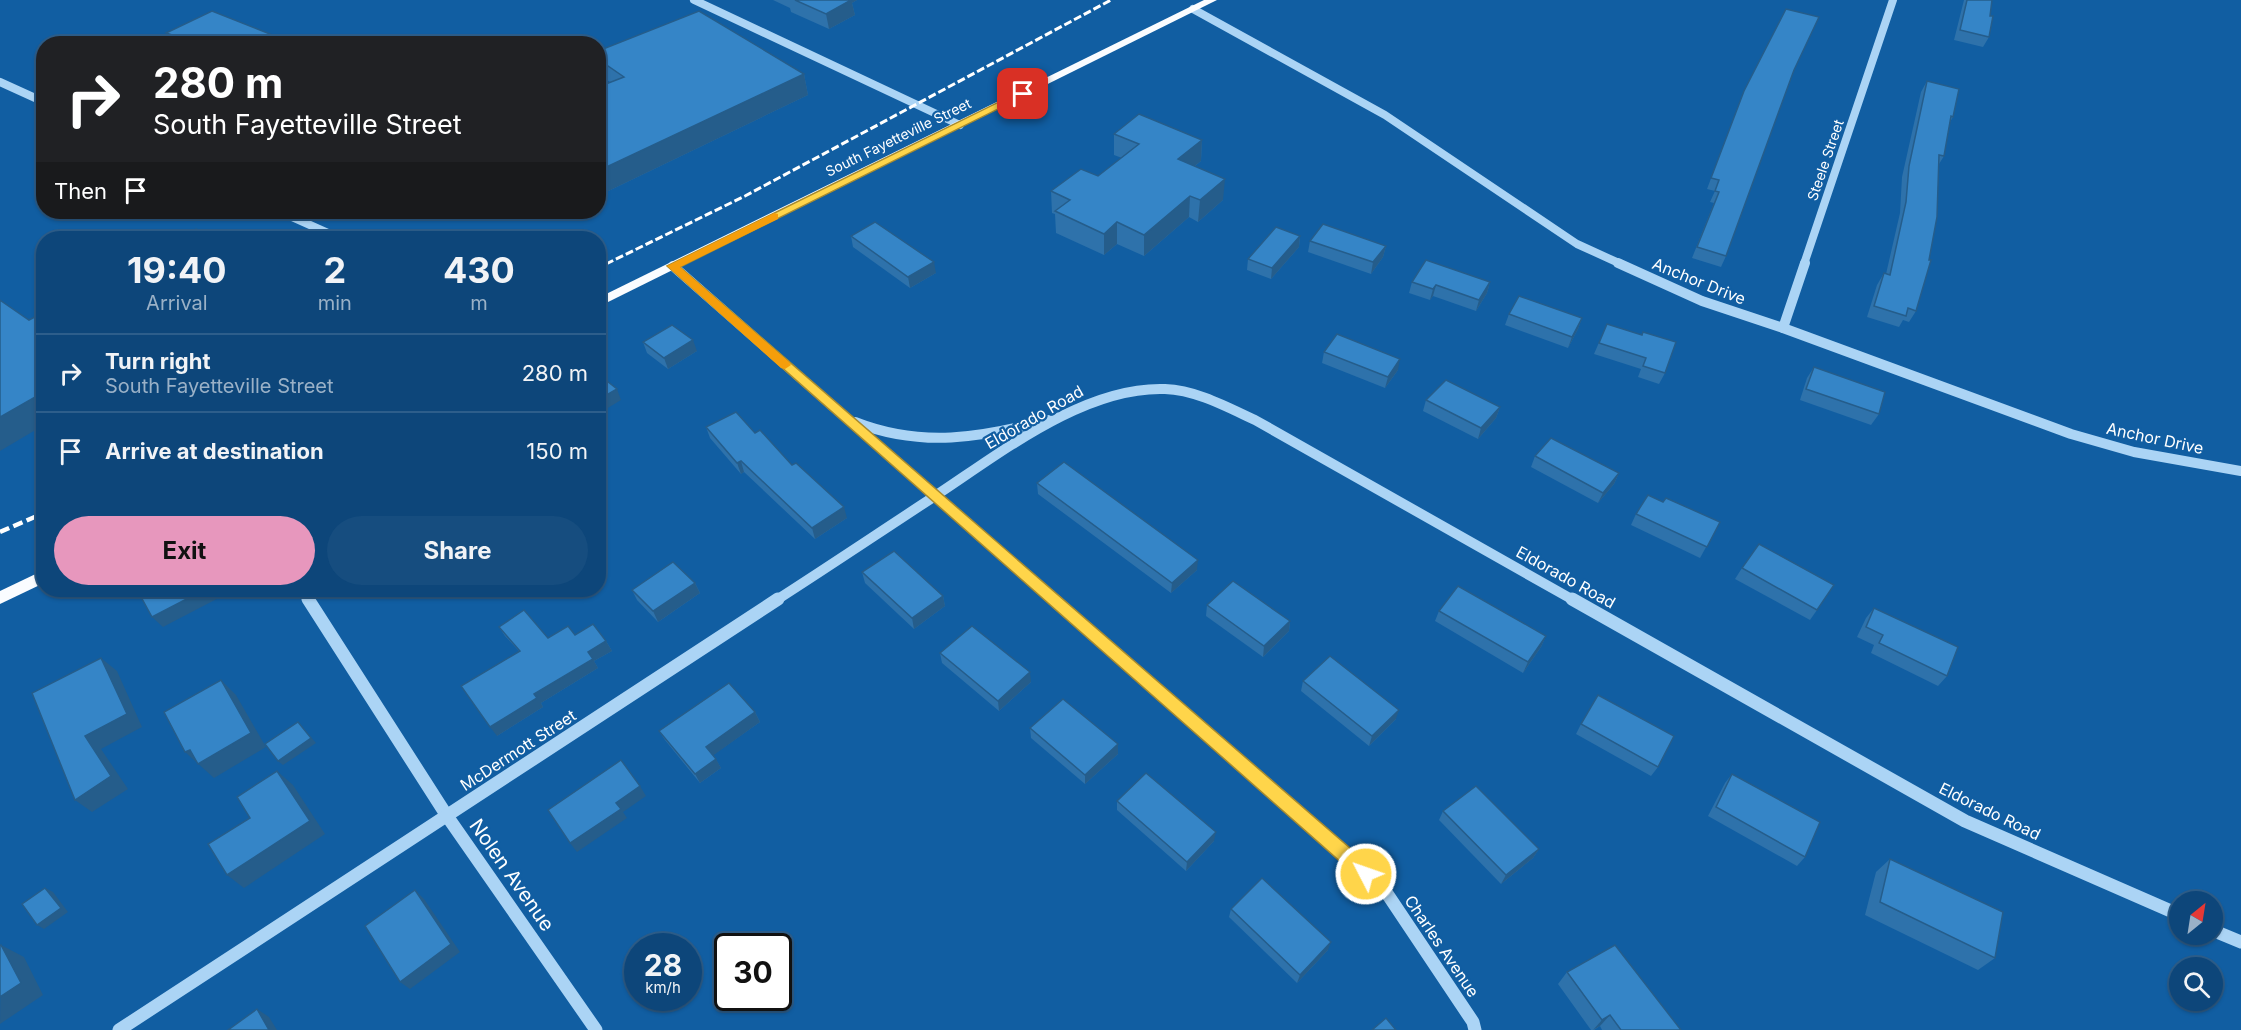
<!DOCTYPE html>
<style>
:root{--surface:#0d467a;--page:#164d7f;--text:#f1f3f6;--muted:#9ab1c7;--line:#2d5e8b;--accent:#e797bd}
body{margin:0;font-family:Inter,sans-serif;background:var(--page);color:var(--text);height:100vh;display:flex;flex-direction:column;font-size:22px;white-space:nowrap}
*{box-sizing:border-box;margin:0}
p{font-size:20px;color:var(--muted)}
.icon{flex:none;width:33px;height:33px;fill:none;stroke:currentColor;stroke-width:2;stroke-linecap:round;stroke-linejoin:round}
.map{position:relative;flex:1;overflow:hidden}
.sheet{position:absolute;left:36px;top:231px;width:570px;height:366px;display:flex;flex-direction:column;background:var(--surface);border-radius:24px;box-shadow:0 2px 4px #0004,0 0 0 2px var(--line)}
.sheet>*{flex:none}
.guide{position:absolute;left:36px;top:36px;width:570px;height:183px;border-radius:24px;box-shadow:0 2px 4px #0004,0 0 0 2px var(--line);background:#202124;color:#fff;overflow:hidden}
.needle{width:39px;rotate:30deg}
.tools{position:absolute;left:2169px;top:891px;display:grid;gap:12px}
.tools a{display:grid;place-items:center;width:54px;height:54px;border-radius:50%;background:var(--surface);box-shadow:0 2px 4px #0004,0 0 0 2px var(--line);font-size:30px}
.speed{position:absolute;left:624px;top:933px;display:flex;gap:12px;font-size:30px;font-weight:700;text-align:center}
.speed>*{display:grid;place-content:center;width:78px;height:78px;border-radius:50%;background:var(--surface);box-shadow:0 2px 4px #0004,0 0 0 2px var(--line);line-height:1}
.speed small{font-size:15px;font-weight:400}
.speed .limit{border:3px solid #111;border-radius:9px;background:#fff;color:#111}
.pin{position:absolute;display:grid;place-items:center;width:51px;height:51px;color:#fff;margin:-26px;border-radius:12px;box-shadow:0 3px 9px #0006}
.me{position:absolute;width:66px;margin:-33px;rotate:311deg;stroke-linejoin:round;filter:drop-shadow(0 0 4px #0008)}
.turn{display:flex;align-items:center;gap:21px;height:126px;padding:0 18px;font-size:27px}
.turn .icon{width:78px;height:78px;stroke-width:2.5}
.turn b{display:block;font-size:42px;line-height:51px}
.then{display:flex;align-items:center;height:57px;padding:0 18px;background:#0003;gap:12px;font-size:22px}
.eta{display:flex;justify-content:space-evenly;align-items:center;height:102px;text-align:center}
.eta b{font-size:36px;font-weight:700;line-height:42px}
.action{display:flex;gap:12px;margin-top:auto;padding:12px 18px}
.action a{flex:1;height:69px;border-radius:36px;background:var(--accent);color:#111;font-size:24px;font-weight:700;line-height:69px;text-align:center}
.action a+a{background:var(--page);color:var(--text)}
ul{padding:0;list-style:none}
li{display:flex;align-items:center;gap:18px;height:78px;padding:0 18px;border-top:2px solid var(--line)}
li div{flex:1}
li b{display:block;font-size:22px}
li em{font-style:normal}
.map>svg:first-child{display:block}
</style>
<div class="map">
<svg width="2241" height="1030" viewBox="0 0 2241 1030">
<rect width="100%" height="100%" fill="#115ea2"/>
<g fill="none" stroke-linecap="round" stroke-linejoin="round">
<g stroke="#abd4f5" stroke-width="8">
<path d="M694 0 960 125"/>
<path d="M1193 9 1385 115 1577 244 1621 264"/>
<path d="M0 82 44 102"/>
<path d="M281 212 339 238"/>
<path d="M1804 264 1893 0"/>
</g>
<g stroke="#abd4f5" stroke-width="10">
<path d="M1618 263 1702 301 1783 328 2071 434 2134 452 2241 471"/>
<path d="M673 266 1055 601"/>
<path d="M1783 328 1805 263"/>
<path d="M855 422C921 448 981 438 1048 420"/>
<path d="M302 590 309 601"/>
<path d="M775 601C828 567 880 532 932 498 998 455 1083 386 1165 389 1196 390 1227 407 1255 420L1575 601"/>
</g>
<g stroke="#abd4f5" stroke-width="13">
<path d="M308 599 447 816 596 1030"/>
<path d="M1053 599 1384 889 1473 1022 1475 1030"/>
<path d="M1572 599 1965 821 2180 915"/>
<path d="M2212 930 2241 942"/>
<path d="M119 1030 778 599"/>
</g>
<g fill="#fafcff" fill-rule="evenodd">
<path d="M1204 0H1217L598 307V298Z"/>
<path d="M44 570V583L0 604V591Z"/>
</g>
<path stroke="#fff" stroke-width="3" stroke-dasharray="8 3" stroke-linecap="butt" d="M606 264 745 196 1111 0"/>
<g stroke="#fff" stroke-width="4.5" stroke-dasharray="10 4.5" stroke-linecap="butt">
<path d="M598 268 609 263"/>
<path d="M0 532 44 513"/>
</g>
</g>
<g fill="#2e72ab">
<path d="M773 0H857L852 3 855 15 829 29 791 12 790 8Z"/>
<path d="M1964 0H1992L1990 16 1989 37 1983 47 1954 40Z"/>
<path d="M598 51 804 74 808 95 598 196V87L610 82 599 75Z"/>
<path d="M1793 72 1726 256 1721 267 1692 258 1714 203 1710 202 1715 191 1707 189 1744 91Z"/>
<path d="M1927 81 1953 117 1950 122 1944 156 1939 164 1916 311 1909 322 1903 320 1899 327 1867 317 1877 285 1884 273 1886 274 1900 213 1902 177 1921 92Z"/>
<path d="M1114 134 1202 140 1201 161 1195 166 1223 200 1198 222 1189 217 1144 256 1117 244 1104 255 1056 233 1055 214 1052 213 1051 191 1098 176 1122 158 1114 155Z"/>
<path d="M851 236 936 273 910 288 853 247Z"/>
<path d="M1300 236 1299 247 1271 279 1247 270 1248 259Z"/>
<path d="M1310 241 1386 246 1383 257 1371 274 1308 252Z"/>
<path d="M1412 282H1490L1487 293 1476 311 1433 296 1430 300 1409 293Z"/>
<path d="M1509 314 1582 318 1578 329 1568 348 1505 325Z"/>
<path d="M1607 324 1665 373 1659 384 1638 377 1641 369 1594 354Z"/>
<path d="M643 342 697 351 668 369 647 353Z"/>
<path d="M1324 352 1398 370 1385 388 1322 363Z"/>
<path d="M1814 367 1879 414 1871 425 1800 400 1807 378Z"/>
<path d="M1426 400 1500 407 1496 418 1478 439 1423 411Z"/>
<path d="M706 427 755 433 792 465 847 518 815 539 744 472 741 474 710 438Z"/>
<path d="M1535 456 1619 473 1614 484 1598 503 1531 467Z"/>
<path d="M1037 483 1197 570 1171 593 1038 494Z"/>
<path d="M1663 502 1720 522 1700 558 1631 525 1636 514Z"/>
<path d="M1742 568 1817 610 1810 620 1735 579Z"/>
<path d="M862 572 943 596 945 606 914 629 865 583Z"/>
<path d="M695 583 700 593 658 622 637 600 632 590Z"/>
<path d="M1207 605 1290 621 1289 631 1263 657 1206 616Z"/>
<path d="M1874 608 1947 676 1938 686 1871 653 1874 645 1857 637 1866 618Z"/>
<path d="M1439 611 1546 636 1541 647 1523 673 1435 621Z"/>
<path d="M499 627 548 638 575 635 606 641 612 651 594 661 598 668 541 703 543 707 497 736 519 651 505 636Z"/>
<path d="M940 653 1031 682 999 711 942 663Z"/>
<path d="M1303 681 1396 719 1369 746 1301 691Z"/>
<path d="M755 712 760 722 713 755 721 768 700 783 665 740 659 731Z"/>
<path d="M1581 724 1658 767 1651 776 1576 734Z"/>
<path d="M1030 728 1118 744V754L1085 784 1031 738Z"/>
<path d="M1732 774 1805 857 1797 866 1708 816 1725 783Z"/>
<path d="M1117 801 1214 841 1186 871 1117 810Z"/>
<path d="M1443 811 1539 849 1533 858 1501 884 1439 820Z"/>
<path d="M1890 859 1995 958 1978 970 1865 915 1876 872Z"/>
<path d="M1231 909 1328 950 1297 983 1229 917Z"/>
<path d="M1567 972 1681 1030H1602L1600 1026 1594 1030H1591L1558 984Z"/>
</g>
<g fill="#255d8b">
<path d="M839 0H857L852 3 855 15 829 29 826 14Z"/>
<path d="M270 34 275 44H251Z"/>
<path d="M804 74 808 95 598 196V171Z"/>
<path d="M1202 140 1201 161 1177 180 1178 159Z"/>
<path d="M1225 179 1223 200 1198 222 1200 200Z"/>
<path d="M1190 196 1189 217 1144 256V235Z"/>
<path d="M1117 222V244L1104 255V234Z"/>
<path d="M1300 236 1299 247 1271 279 1272 268Z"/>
<path d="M1386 246 1383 257 1371 274 1373 262Z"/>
<path d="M934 262 936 273 910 288 908 277Z"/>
<path d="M1490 282 1487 293 1476 311 1479 300Z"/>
<path d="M1436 285 1433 296 1430 300 1433 289Z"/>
<path d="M1582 318 1578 329 1568 348 1572 337Z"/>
<path d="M693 340 697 351 668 369 664 358Z"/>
<path d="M1400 359 1398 370 1385 388 1388 377Z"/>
<path d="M617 389 621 400 598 414V400Z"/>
<path d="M44 392V425L0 451V417Z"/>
<path d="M1500 407 1496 418 1478 439 1481 428Z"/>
<path d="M741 461 744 472 741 474 737 463Z"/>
<path d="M1619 473 1614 484 1598 503 1603 493Z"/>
<path d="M844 507 847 518 815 539 812 528Z"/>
<path d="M1198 560 1197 570 1171 593 1172 583Z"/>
<path d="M695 583 700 593 658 622 653 611Z"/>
<path d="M204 590H234L163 627 152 617Z"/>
<path d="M943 596 945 606 914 629 912 618Z"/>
<path d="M1290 621 1289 631 1263 657 1264 646Z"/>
<path d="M1546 636 1541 647 1523 673 1528 662Z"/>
<path d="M606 641 612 651 594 661 598 668 541 703 543 707 497 736 490 727 534 694 588 652Z"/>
<path d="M101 658 117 671 142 727 101 749 128 789 92 812 75 800 85 736Z"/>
<path d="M1030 672 1031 682 999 711 998 701Z"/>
<path d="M221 680 236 695 266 747 214 778 185 752Z"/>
<path d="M1399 710 1396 719 1369 746 1372 736Z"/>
<path d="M755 712 760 722 711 757 706 747Z"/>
<path d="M298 722 316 743 283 765 278 761Z"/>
<path d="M1118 744V754L1085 784V775Z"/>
<path d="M716 759 721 768 700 783 695 774Z"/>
<path d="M277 771 293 785 325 834 244 888 227 875Z"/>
<path d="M640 786 646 796 623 812 627 818 577 852 570 843 616 803Z"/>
<path d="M1216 832 1214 841 1186 871 1187 862Z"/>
<path d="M1539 849 1533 858 1501 884 1506 875Z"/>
<path d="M45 888 53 892 68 912 44 929 37 925Z"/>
<path d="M415 890 424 899 460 952 410 989 400 982Z"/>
<path d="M1331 942 1328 950 1297 983 1300 975Z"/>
<path d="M1 945 24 957 43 995 0 1024Z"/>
<path d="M257 1009 269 1017 277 1030H269Z"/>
<path d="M1610 1015 1600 1026 1593 1030 1602 1020Z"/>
</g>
<g fill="#3585c7" stroke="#255d8b" stroke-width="1.5">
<path d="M795 0H851L826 14Z"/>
<path d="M1967 0H1992L1990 16H1993L1989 37 1960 30Z"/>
<path d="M1786 9 1819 17 1794 70 1726 256 1697 247 1719 192 1715 191 1719 180 1711 178 1744 91Z"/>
<path d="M212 11 270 34 251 44H155L172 35 166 33Z"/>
<path d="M699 11 804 74 598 171V87L624 77 598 59V51Z"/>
<path d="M1927 81 1959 89 1953 117 1951 116 1944 156 1939 155 1937 217 1929 260H1931L1916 311 1908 308 1906 316 1874 306 1884 273 1890 275 1906 202 1909 166Z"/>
<path d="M1139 114 1202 140 1178 159 1225 179 1200 200 1190 196 1144 235 1117 222 1104 234 1055 211 1070 200 1051 191 1081 169 1098 176 1139 144 1114 134Z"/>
<path d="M875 222 934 262 908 277 851 236Z"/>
<path d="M1323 224 1386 246 1373 262 1310 241Z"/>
<path d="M1276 227 1300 236 1272 268 1248 259Z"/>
<path d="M196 229 213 238H178Z"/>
<path d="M1426 260 1490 282 1479 300 1436 285 1433 289 1412 282Z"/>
<path d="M1519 296 1582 318 1572 337 1509 314Z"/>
<path d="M0 300 29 320 44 312V392L0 417Z"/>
<path d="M1607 324 1642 335 1643 332 1676 342 1665 373 1643 366 1646 358 1599 343Z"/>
<path d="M672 325 693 340 664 358 643 342Z"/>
<path d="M1337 334 1400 359 1388 377 1324 352Z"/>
<path d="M1814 367 1885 392 1879 414 1806 389Z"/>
<path d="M598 374 617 389 598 400Z"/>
<path d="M1446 380 1500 407 1481 428 1426 400Z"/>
<path d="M736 412 755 433 760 430 792 465 796 463 844 507 812 528 741 461 737 463 706 427Z"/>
<path d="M1551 438 1619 473 1603 493 1535 456Z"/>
<path d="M1064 462 1198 560 1172 583 1037 483Z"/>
<path d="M1648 495 1663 502 1666 498 1720 522 1707 547 1636 514Z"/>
<path d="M1759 544 1834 585 1817 610 1742 568Z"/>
<path d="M894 551 943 596 912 618 862 572Z"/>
<path d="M673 562 695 583 653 611 632 590Z"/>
<path d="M1233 581 1290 621 1264 646 1207 605Z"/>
<path d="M1458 586 1546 636 1528 662 1439 611Z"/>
<path d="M150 590H204L152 617 140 595Z"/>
<path d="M1874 608 1958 647 1947 676 1879 643 1883 635 1866 627Z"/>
<path d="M524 610 548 638 568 626 575 635 593 624 606 641 588 652 593 659 534 694 537 698 490 727 461 686 520 651 499 627Z"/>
<path d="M972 626 1030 672 998 701 940 653Z"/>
<path d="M1330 656 1399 710 1372 736 1303 681Z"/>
<path d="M101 658 127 714 85 736 111 776 75 800 32 693Z"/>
<path d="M221 680 251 733 198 764 190 750 185 752 164 712Z"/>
<path d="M729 683 755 712 706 747 716 759 695 774 659 731Z"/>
<path d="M1598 695 1674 736 1658 767 1581 724Z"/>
<path d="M1063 699 1118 744 1085 775 1030 728Z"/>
<path d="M298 722 311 738 278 761 265 744Z"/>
<path d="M621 760 640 786 616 803 621 809 570 843 548 810Z"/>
<path d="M277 771 310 821 227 875 208 844 250 818 237 797Z"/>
<path d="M1146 773 1216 832 1187 862 1117 801Z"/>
<path d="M1732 774 1820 822 1805 857 1716 807Z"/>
<path d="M1476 786 1539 849 1506 875 1443 811Z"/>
<path d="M1890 859 2003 912 1995 958 1880 902Z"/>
<path d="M1262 878 1331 942 1300 975 1231 909Z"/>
<path d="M45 888 61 908 37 925 22 904Z"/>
<path d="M415 890 451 944 400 982 365 926Z"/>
<path d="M1 945 21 983 0 997V946Z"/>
<path d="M1615 945 1681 1030H1621L1610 1015 1602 1020 1567 972Z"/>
<path d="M257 1009 269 1030H228Z"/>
<path d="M1386 1018 1396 1030H1372Z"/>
</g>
<path fill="#ffd54a" stroke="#a68a30" stroke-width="1.5" d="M1019 92 1028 94 680 267 1373 868 1375 874 1373 879 1366 882 1360 879 667 266Z"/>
<path fill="#f59e0b" d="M774 213 778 214V219L680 267 789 362 791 365 785 369 781 368 667 266Z"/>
<g text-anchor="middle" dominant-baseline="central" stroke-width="4.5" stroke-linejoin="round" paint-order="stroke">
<g font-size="14" fill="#fff" stroke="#115ea2">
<text transform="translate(898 137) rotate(-26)">South Fayetteville Street</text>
<text transform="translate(1825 160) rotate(-71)">Steele Street</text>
</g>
<g font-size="16" fill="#fff" stroke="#115ea2">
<text transform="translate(1699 281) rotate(22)">Anchor Drive</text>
<text transform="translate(1034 417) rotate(-30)">Eldorado Road</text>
<text transform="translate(2155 438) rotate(12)">Anchor Drive</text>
<text transform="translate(1566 577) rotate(29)">Eldorado Road</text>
<text transform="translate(518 750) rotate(-33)">McDermott Street</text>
<text transform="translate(1990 811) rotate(26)">Eldorado Road</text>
<text transform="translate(1442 946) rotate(56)">Charles Avenue</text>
</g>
<g font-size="20" fill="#fff" stroke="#115ea2">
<text transform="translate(512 875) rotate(55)">Nolen Avenue</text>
</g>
</g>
</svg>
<div class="tools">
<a><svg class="needle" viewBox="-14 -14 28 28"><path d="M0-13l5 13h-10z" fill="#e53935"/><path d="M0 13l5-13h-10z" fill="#9ab1c7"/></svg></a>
<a><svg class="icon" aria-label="search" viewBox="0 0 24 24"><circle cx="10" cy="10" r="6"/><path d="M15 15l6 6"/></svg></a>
</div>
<div class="speed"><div>28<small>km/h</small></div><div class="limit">30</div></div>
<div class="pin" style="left:1023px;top:94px;background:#d93025"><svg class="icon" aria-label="arrive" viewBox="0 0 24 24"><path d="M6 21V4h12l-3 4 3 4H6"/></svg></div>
<svg class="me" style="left:1366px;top:874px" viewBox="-20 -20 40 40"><circle r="17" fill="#ffd54a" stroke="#fff" stroke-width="3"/><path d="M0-11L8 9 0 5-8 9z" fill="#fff"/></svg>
<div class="guide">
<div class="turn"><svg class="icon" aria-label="right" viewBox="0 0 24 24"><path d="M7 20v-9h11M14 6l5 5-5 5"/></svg><div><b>280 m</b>South Fayetteville Street</div></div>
<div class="then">Then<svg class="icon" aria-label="arrive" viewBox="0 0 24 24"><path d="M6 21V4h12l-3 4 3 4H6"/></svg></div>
</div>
<section class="sheet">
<div class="eta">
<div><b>19:40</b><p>Arrival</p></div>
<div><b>2</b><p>min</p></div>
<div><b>430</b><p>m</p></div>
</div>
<ul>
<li><svg class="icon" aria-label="right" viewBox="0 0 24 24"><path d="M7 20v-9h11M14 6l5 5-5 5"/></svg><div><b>Turn right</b><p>South Fayetteville Street</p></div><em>280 m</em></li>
<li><svg class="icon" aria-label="arrive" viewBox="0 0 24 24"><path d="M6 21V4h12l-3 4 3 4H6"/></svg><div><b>Arrive at destination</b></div><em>150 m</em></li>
</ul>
<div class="action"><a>Exit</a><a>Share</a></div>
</section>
</div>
